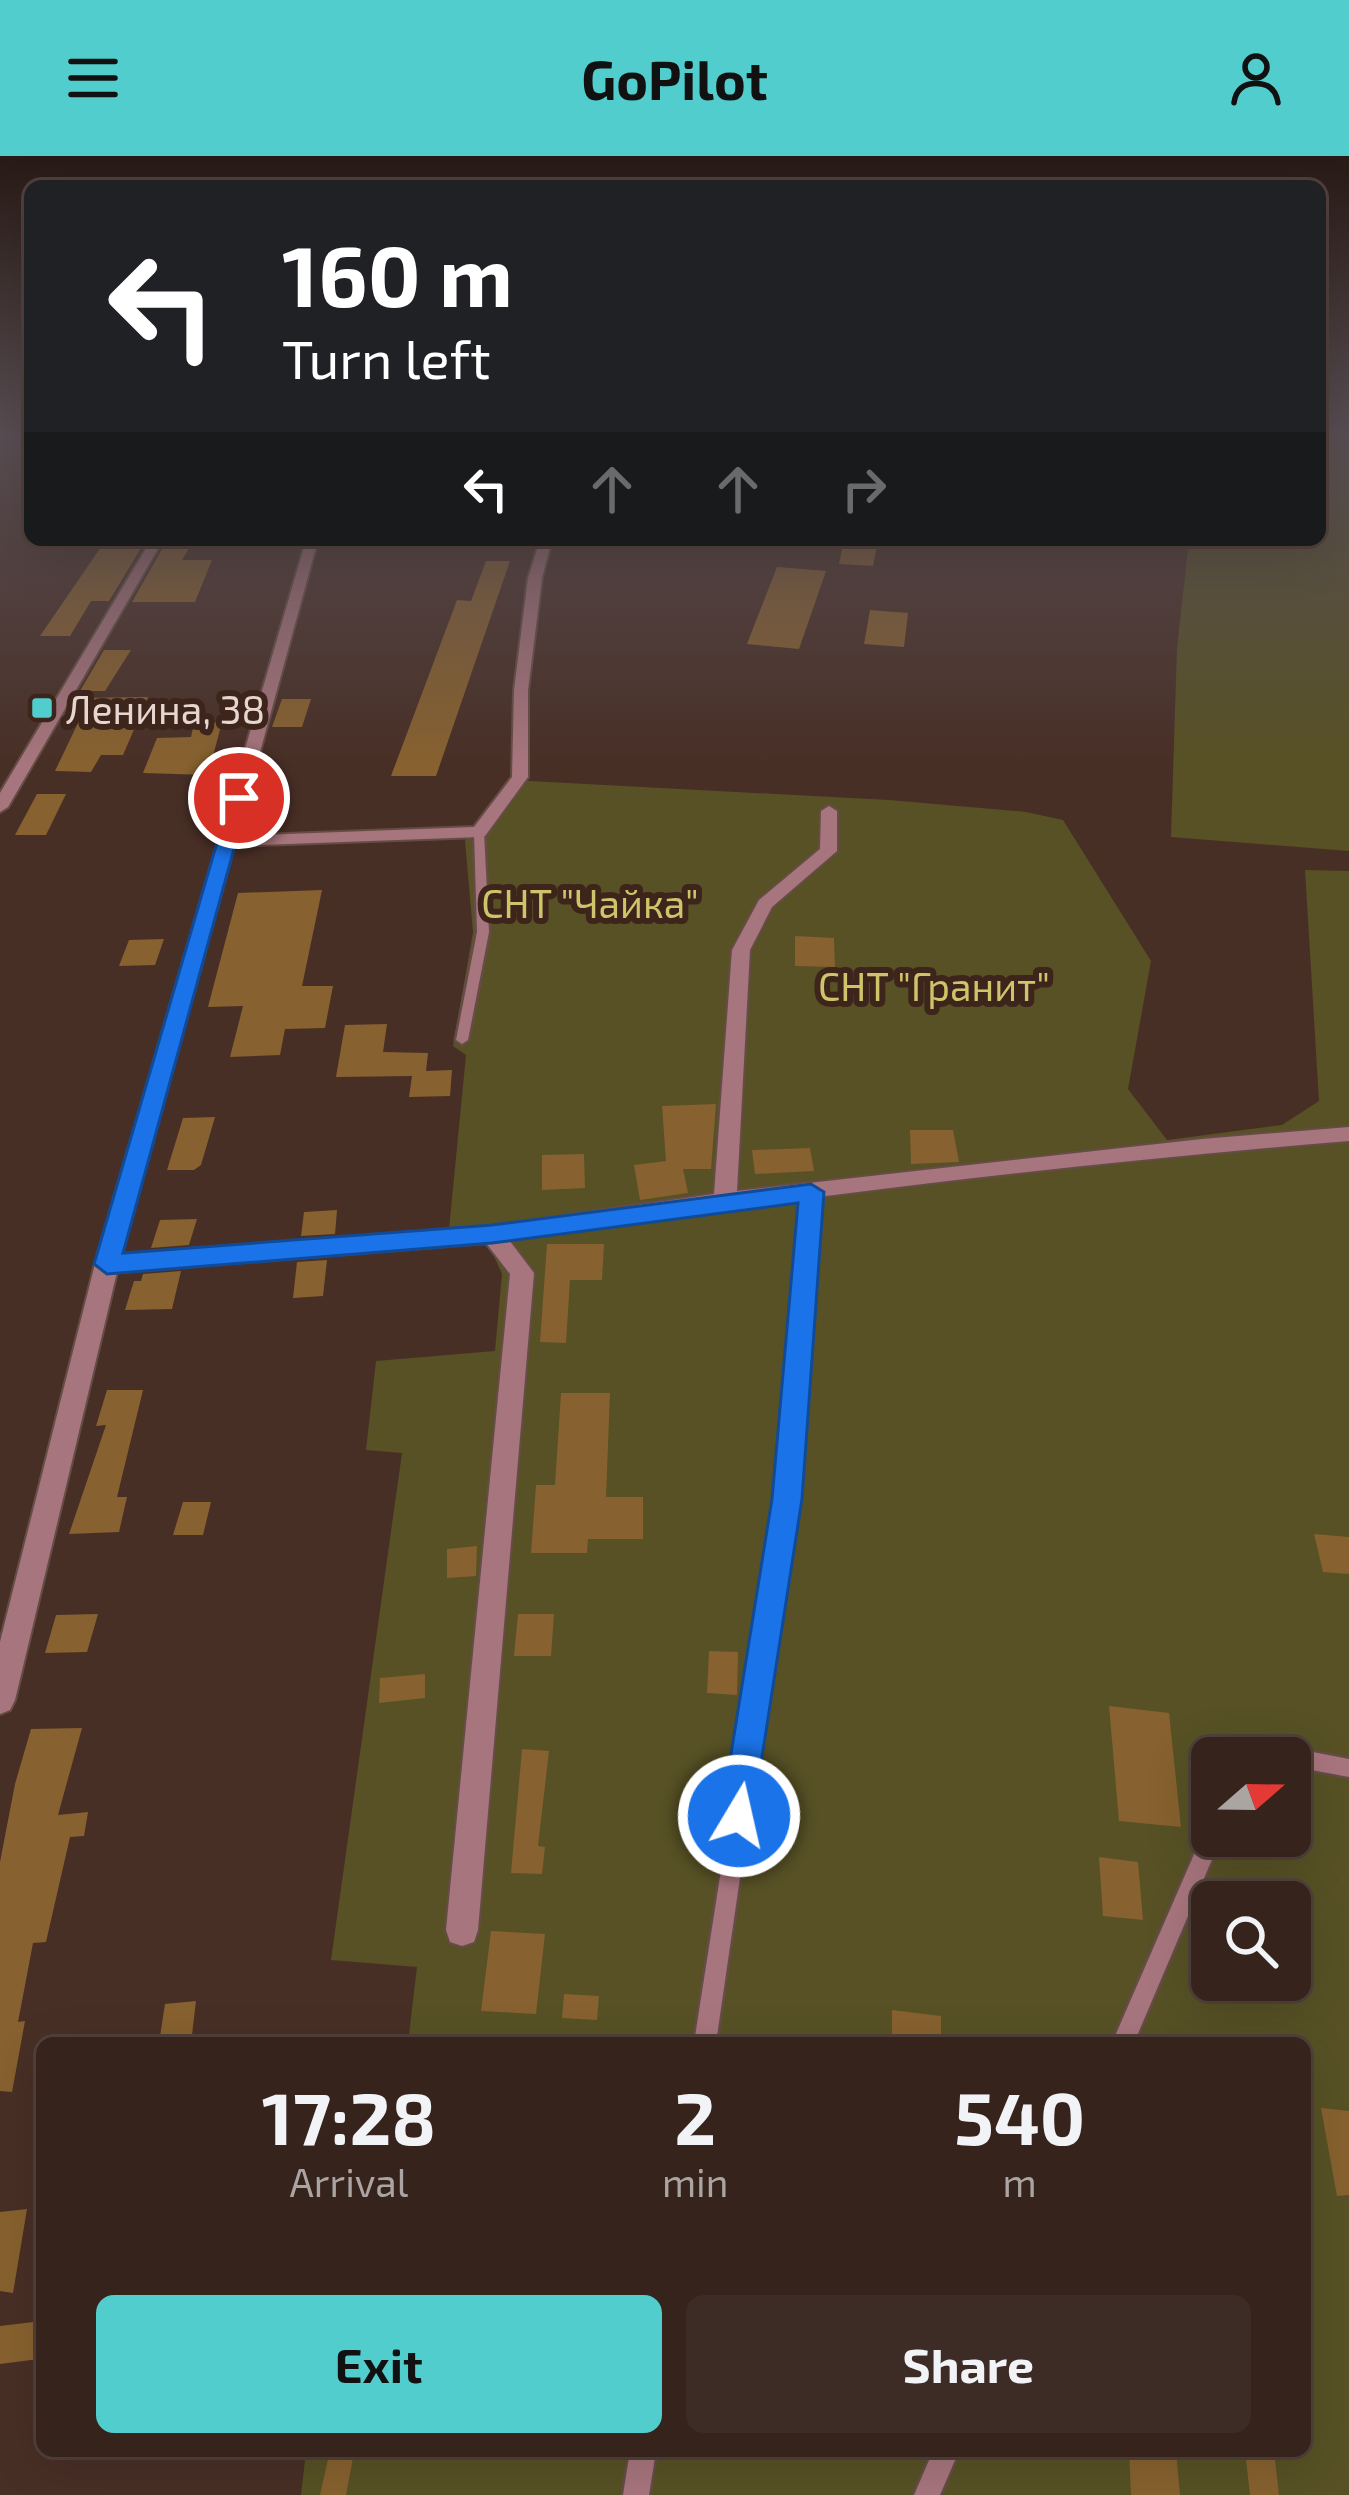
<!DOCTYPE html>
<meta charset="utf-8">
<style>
:root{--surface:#36231c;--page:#3d2b25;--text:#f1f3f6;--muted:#aaa4a3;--line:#50403b;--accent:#52cdcd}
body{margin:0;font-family:"Exo 2",sans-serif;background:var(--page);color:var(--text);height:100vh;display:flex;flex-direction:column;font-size:45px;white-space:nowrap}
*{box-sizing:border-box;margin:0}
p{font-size:39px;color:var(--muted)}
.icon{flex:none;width:66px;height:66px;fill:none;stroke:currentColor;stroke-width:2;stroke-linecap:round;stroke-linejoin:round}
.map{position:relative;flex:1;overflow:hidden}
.sheet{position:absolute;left:36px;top:1881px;width:1275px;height:420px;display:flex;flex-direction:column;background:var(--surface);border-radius:18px;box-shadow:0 12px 48px #0002,0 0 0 3px var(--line)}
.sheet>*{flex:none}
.guide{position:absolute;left:24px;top:24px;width:1302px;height:366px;border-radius:18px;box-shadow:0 12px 48px #0002,0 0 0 3px var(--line);background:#202124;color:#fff;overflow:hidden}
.needle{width:78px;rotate:70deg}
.tools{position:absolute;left:1191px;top:1581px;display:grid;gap:24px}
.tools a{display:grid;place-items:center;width:120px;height:120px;border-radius:18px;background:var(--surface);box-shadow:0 12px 48px #0002,0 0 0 3px var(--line);font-size:60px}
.pin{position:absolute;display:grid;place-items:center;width:102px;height:102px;color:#fff;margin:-51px;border:6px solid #fff;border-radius:50%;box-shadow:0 3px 12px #0007}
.me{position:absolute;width:132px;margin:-66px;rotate:9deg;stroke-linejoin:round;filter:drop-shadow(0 0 9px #0008)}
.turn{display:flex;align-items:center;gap:42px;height:252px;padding:0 60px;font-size:54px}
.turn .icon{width:156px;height:156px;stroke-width:2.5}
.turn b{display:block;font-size:84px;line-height:102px}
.lanes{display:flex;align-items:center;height:114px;padding:0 60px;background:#0003;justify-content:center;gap:60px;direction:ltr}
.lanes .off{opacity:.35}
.eta{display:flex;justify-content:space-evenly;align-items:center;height:204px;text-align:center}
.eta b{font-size:72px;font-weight:700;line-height:84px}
.action{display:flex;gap:24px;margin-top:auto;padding:24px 60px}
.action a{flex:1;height:138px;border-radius:18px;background:var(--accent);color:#111;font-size:48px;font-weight:700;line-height:138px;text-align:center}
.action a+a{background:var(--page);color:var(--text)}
header{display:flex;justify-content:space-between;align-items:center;height:156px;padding:0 60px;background:var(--accent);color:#111;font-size:54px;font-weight:700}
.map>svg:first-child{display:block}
</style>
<header><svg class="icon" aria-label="menu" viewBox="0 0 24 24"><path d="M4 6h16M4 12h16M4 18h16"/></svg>GoPilot<svg class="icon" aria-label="person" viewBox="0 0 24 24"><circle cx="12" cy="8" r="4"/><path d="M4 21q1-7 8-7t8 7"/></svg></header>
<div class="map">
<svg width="1349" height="2339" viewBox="0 0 1349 2339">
<rect width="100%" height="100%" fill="#482f26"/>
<g fill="#575125" fill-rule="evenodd">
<path d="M1320 281H1349V695L1171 681 1177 492 1189 384H1320Z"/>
<path d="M511 624 889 644 1026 656 1063 664 1151 805 1128 933 1167 984 1282 969 1319 945 1305 714 1349 715V2339H301L306 2295H1305V1887H408L417 1811 331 1804 402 1297 366 1294 376 1205 495 1195 502 1118 493 1098 495 1069 449 1073 466 899 453 890 473 776 465 685ZM1212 1602H1290V1680H1212ZM1212 1746H1290V1824H1212Z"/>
</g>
<g fill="#87612f">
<path d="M121 384H146L109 445H91L70 480H40L101 391H116Z"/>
<path d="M167 384H194L182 404H212L195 446H132Z"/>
<path d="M844 384H878L873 410 839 408Z"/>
<path d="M486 405H510L436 620H391L457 444 471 445Z"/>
<path d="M777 411 826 415 799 493 747 488Z"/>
<path d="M870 454 908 457 904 491 864 488Z"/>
<path d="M104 494H131L105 535H80Z"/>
<path d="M148 541 123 599H101L91 616 55 615 78 567H62L78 542Z"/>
<path d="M282 543H311L302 571H272Z"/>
<path d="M222 566 208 619 143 617 157 582 191 581 194 568Z"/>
<path d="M37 638H66L46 679H15Z"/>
<path d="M322 734 302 830H333L325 872 285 873 280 899 230 901 243 850 208 851 238 737Z"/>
<path d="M795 780 834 782 835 811 795 810Z"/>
<path d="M164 783 155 809 119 810 129 784Z"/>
<path d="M387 868 383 896 428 897 426 915 452 914 450 940 409 941 412 920 336 921 345 869Z"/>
<path d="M716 948 711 1013H683L688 1037 640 1044 634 1009 666 1005 662 950Z"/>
<path d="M215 961 201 1009 194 1014H167L183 962Z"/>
<path d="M910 974H953L959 1006 911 1008Z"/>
<path d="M810 992 814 1015 755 1018 752 994Z"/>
<path d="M584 998 585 1032 542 1034V999Z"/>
<path d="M337 1054 335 1078 301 1080 304 1056Z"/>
<path d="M197 1063 189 1089 151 1092 160 1064Z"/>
<path d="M547 1088H604L602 1124H570L566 1187 540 1186Z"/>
<path d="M327 1104 323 1140 293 1142 297 1106Z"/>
<path d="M181 1115 172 1153 125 1154 134 1125H141L143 1118Z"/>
<path d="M107 1234H143L117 1341H127L119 1376 69 1378 106 1269 96 1270Z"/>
<path d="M561 1237H610L606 1341H643V1383H588L587 1397H531L536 1329H555Z"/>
<path d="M183 1346H211L203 1379H173Z"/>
<path d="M1314 1378 1349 1381V1418L1323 1416Z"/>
<path d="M477 1390 476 1420 447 1422V1393Z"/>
<path d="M98 1458 87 1496 45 1497 56 1459Z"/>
<path d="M518 1458H554L551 1500H514Z"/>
<path d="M709 1495 738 1496 737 1539 707 1537Z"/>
<path d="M425 1518V1542L379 1547 380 1522Z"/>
<path d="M1109 1550 1169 1557 1181 1671 1119 1665Z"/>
<path d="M82 1572 58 1659 88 1656 84 1680 70 1681 46 1786 33 1787 18 1866 25 1865 12 1936 0 1935V1706L15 1628 31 1573Z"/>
<path d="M522 1593 549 1595 538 1690 545 1691 542 1718 511 1717Z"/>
<path d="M1099 1701 1138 1706 1143 1764 1103 1760Z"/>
<path d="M491 1775 545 1778 536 1858 481 1855Z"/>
<path d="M564 1838 599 1840 597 1864 562 1862Z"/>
<path d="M196 1845 191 1887H159L165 1848Z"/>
<path d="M892 1854 941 1860V1887H892Z"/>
<path d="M1321 1952 1349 1955V2039L1337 2040Z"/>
<path d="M27 2053 13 2137 0 2135V2056Z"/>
<path d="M42 2165 39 2203 0 2208V2170Z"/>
<path d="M1129 2295H1176L1180 2339H1131Z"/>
<path d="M1245 2295H1274L1279 2339H1250Z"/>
<path d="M329 2299 353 2302 346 2339H320Z"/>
</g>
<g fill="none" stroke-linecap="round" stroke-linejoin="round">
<defs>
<g id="service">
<path d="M479 673 484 676 489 776 468 884 462 888 456 884 477 776 474 676Z"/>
<path d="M811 1031 818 1036 795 1343 716 1887H694L779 1343 804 1036Z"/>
<path d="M1250 1584 1349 1603V1621L1290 1610V1602H1237L1243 1587Z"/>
<path d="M1212 1670V1680H1222L1134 1887H1112L1205 1673Z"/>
<path d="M630 2295H656L649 2339H623Z"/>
<path d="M933 2295H959L940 2339H914Z"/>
</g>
<path id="minor" d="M306 384H318L237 680 474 671 512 621 514 534 528 422 540 384H552L542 422 528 534V621L485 680 479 681 234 690 121 1099 492 1070 714 1038 732 794 759 744 820 693 821 655 829 650 837 655V695L772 751 750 794 737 1035 1202 983 1349 971V985C1068 1008 788 1042 509 1084L534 1117 478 1774 474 1786 462 1790 450 1786 446 1774 510 1118 486 1087 117 1116 15 1544 10 1554 0 1558V1486L95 1108Z"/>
<path id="tertiary" d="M151 384H163L8 651 0 656V637Z"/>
</defs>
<use href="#service" stroke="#654d45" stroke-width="5"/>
<use href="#minor" stroke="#654d45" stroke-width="4"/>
<use href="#tertiary" stroke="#654d45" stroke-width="4"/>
<use href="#service" fill="#a7757d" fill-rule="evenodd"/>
<use href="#minor" fill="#a7757d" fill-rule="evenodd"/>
<use href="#tertiary" fill="#a7757d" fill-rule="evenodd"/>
</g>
<linearGradient id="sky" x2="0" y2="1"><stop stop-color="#281a15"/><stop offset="0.46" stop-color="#584d52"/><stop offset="1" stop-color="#584d52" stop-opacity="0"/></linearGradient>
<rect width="1349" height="608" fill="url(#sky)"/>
<path fill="#1a73e8" stroke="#114b97" stroke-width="3" d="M239 637 248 642 123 1097 492 1069 811 1028 824 1036 802 1343 751 1672 739 1678 726 1672 721 1660 772 1343 798 1047 492 1087 107 1118 94 1108 230 642Z"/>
<rect fill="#52cdcd" stroke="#3d251c" stroke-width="4.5" x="30" y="540" width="24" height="24" rx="6"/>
<g text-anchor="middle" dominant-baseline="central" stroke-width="12" stroke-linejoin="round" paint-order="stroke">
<g font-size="39" fill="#e7d6d0" stroke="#3d251c" text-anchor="start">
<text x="66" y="552">Ленина, 38</text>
</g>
<g font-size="39" fill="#d0c46a" stroke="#3d251c">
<text x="590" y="746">СНТ "Чайка"</text>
<text x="934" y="829">СНТ "Гранит"</text>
</g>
</g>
</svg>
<div class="tools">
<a><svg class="needle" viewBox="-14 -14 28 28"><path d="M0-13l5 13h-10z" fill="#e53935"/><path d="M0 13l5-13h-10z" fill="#aaa4a3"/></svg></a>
<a><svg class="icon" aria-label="search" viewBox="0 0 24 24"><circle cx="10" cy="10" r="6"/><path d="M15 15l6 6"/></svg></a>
</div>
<div class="pin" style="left:239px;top:642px;background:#d93025"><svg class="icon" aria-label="arrive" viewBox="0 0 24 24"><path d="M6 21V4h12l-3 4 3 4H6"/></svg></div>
<svg class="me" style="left:739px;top:1660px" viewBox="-20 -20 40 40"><circle r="17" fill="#1a73e8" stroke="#fff" stroke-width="3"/><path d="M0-11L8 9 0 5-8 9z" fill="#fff"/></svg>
<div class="guide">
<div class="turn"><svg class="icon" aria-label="left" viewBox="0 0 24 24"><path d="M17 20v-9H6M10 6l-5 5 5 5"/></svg><div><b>160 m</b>Turn left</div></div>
<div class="lanes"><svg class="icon" aria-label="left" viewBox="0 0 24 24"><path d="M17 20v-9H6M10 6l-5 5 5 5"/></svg><svg class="icon off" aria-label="ahead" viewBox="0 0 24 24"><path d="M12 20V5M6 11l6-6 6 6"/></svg><svg class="icon off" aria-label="ahead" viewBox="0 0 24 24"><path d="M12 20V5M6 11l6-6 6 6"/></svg><svg class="icon off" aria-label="right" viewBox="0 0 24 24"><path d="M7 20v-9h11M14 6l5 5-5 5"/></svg></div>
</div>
<section class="sheet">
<div class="eta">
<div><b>17:28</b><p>Arrival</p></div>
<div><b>2</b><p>min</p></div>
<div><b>540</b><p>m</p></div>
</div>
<div class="action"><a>Exit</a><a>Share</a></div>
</section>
</div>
